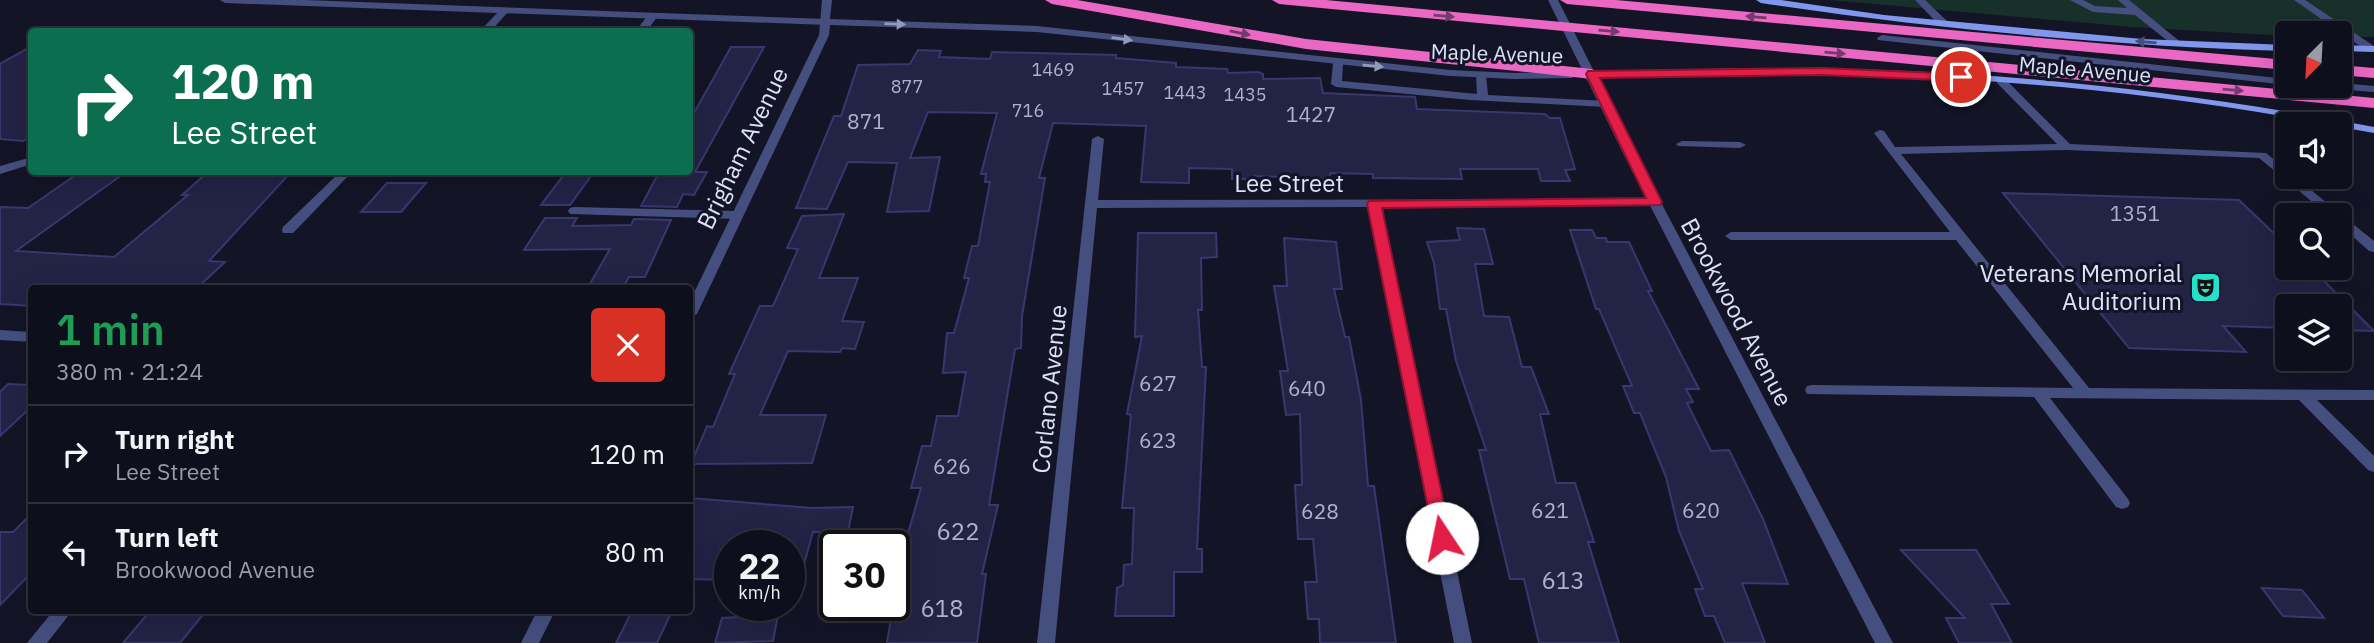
<!DOCTYPE html>
<meta charset="utf-8">
<style>
:root{--surface:#0e0f1c;--page:#1c1d29;--text:#f1f3f6;--muted:#9b9ca3;--line:#2e2f3b}
body{margin:0;font-family:"IBM Plex Sans",sans-serif;background:var(--page);color:var(--text);height:100vh;display:flex;flex-direction:column;font-size:26px;white-space:nowrap}
*{box-sizing:border-box;margin:0}
p{font-size:23px;color:var(--muted)}
.icon{flex:none;width:38px;height:38px;fill:none;stroke:currentColor;stroke-width:2;stroke-linecap:round;stroke-linejoin:round}
.map{position:relative;flex:1;overflow:hidden}
.panel{position:absolute;left:28px;top:285px;width:665px;height:329px;display:flex;flex-direction:column;background:var(--surface);border-radius:7px;box-shadow:0 7px 28px #0002,0 0 0 2px var(--line)}
.panel>*{flex:none}
.guide{position:absolute;left:28px;top:28px;width:665px;height:147px;border-radius:7px;box-shadow:0 7px 28px #0002,0 0 0 2px var(--line);background:#0b6e4f;color:#fff;overflow:hidden}
.needle{width:46px;rotate:204deg}
.tools{position:absolute;left:2275px;top:21px;display:grid;gap:14px}
.tools a{display:grid;place-items:center;width:77px;height:77px;border-radius:7px;background:var(--surface);box-shadow:0 7px 28px #0002,0 0 0 2px var(--line);font-size:35px}
.speed{position:absolute;left:714px;top:530px;display:flex;gap:14px;font-size:35px;font-weight:700;text-align:center}
.speed>*{display:grid;place-content:center;width:91px;height:91px;border-radius:50%;background:var(--surface);box-shadow:0 7px 28px #0002,0 0 0 2px var(--line);line-height:1}
.speed small{font-size:18px;font-weight:400}
.speed .limit{border:4px solid #111;border-radius:10px;background:#fff;color:#111}
.pin{position:absolute;display:grid;place-items:center;width:60px;height:60px;color:#fff;margin:-30px;border:4px solid #fff;border-radius:50%;box-shadow:0 2px 7px #0007}
.me{position:absolute;width:77px;margin:-38px;rotate:349deg;stroke-linejoin:round;filter:drop-shadow(0 0 5px #0008)}
.turn{display:flex;align-items:center;gap:24px;height:147px;padding:0 28px;font-size:32px}
.turn .icon{width:91px;height:91px;stroke-width:2.5}
.turn b{display:block;font-size:49px;line-height:60px}
.round{display:grid;place-items:center;flex:none;width:74px;height:74px;border-radius:7px;background:var(--page)}
.summary{display:flex;align-items:center;justify-content:space-between;height:119px;padding:0 28px}
h1{font-size:42px;font-weight:600;line-height:52px;color:#1e9e55}
ul{padding:0;list-style:none}
li{display:flex;align-items:center;gap:21px;height:98px;padding:0 28px;border-top:2px solid var(--line)}
li div{flex:1}
li b{display:block;font-size:26px}
li em{font-style:normal}
.map>svg:first-child{display:block}
</style>
<div class="map">
<svg width="2374" height="643" viewBox="0 0 2374 643">
<rect width="100%" height="100%" fill="#131426"/>
<path fill="#173029" d="M1829 0H2374V37H2340V33H2287V36L2132 27Z"/>
<g fill="#222345" stroke="#37386e" stroke-width="2">
<path d="M32 46V136L23 141 0 139V64Z"/>
<path d="M731 47H764L695 172H707L694 195 683 194 677 207 641 206 659 172H690V113H694Z"/>
<path d="M918 50 941 51 939 57 990 59 992 52 1116 55V58L1176 63V67L1227 69 1228 73 1258 72 1263 74V79L1320 78 1323 93 1415 97 1417 109 1545 114 1550 118H1560L1575 169 1565 170 1570 181H1541L1538 169H1460L1462 179 1373 178V174L1330 173V179L1255 176V179H1232V169L1189 168V183L1141 182 1146 126 1053 123 1039 178H1045L1022 316 1021 348 1015 349 989 505H998L982 574H986L977 643H887L899 569H894V544H905L921 488H911L922 446H931L937 416H958L966 372 943 373 947 333H954L969 278H964L972 246H978L990 182H985L986 174H981L997 113 928 112 910 158 940 157 929 211 887 212 897 163 848 162 827 209 796 208 834 116H841L858 65 910 64Z"/>
<path d="M80 172H126L16 251 114 257 188 195H182L208 172H291L209 261 225 262 196 289H32V306L0 304V207L28 208Z"/>
<path d="M566 172H594L570 205H541Z"/>
<path d="M387 183H426L401 212H361Z"/>
<path d="M2003 193 2239 200 2287 246V268H2311L2374 331 2340 330V306H2287V328L2223 326 2246 352 2129 348Z"/>
<path d="M844 214 819 278H858L842 321 864 322 855 349 842 348 840 352 788 351 760 415H826L812 463 691 464 707 426 713 427 735 374H729L760 306H773L798 249 787 248 802 216Z"/>
<path d="M545 218H577L572 226 631 225 634 219 671 220 645 277H629L622 289H587L610 249 524 250Z"/>
<path d="M1457 228 1484 229 1493 264H1475L1484 316 1509 317 1522 367H1531L1549 414H1540L1556 483H1575L1594 542H1588L1619 643H1539L1524 579H1510L1479 450H1486L1456 361 1446 309H1440L1434 263 1427 242 1460 240Z"/>
<path d="M1570 230H1592L1596 238H1606L1607 242H1629L1652 291H1648L1699 389H1686L1693 402 1687 403 1711 451 1729 450 1763 519 1788 584 1742 583 1765 643H1725L1714 616H1705L1695 589H1703L1679 531 1666 477 1640 413H1634L1623 386H1632L1599 309H1596Z"/>
<path d="M1138 233H1216L1217 257 1201 258 1202 310H1198L1202 367H1206L1197 549H1202V572H1174V616H1115L1117 588 1123 585 1124 565 1132 564 1134 508H1122L1131 415 1127 414 1142 336 1135 337Z"/>
<path d="M1284 238 1336 242 1342 289H1334L1345 337H1349L1361 400 1368 486H1374L1396 643H1320L1319 619H1308L1305 582H1317L1313 539H1298L1295 485H1302L1300 414 1286 415 1280 371H1288L1274 286H1287Z"/>
<path d="M8 384 32 385V406L0 436V392Z"/>
<path d="M690 498 812 508 853 507 848 532H813L796 593 789 592V546H730V565L724 580 690 579Z"/>
<path d="M32 513V572L0 605V532H13Z"/>
<path d="M1901 550H1976L2009 604H1991L2012 643H1959L1946 618H1965Z"/>
<path d="M2262 588 2302 590 2324 618 2283 616Z"/>
<path d="M150 611H206L180 643H123Z"/>
<path d="M632 611H672L657 643H616Z"/>
<path d="M778 615 773 641 715 643 722 618Z"/>
</g>
<g fill="none" stroke-linecap="round" stroke-linejoin="round">
<g fill="#454f7f" fill-rule="evenodd">
<path d="M2070 0H2083L2095 6 2127 8 2118 0H2129L2183 44 2182 46H2174L2135 15 2093 12Z"/>
<path d="M2294 0H2305L2374 46V51H2367Z"/>
<path d="M500 10 508 12 490 32H479Z"/>
<path d="M648 15 657 17 646 32H635Z"/>
<path d="M1882 35 2287 79V85L1878 40 1877 38Z"/>
<path d="M1338 60 1343 63 1342 81 1477 94 1476 75 1481 72 1486 75 1488 95 1606 101 1612 104 1606 107 1470 100 1336 87 1331 84 1333 63Z"/>
<path d="M2001 78 2005 79 2070 144 2266 153 2287 170V177H2295L2374 241V252L2369 251 2340 225V215H2328L2259 158 2067 150 1901 154 2089 388 2374 390V400H2317L2374 456V472L2368 470 2299 400 2050 398 2128 499 2130 503 2128 507 2122 509 2116 507 2034 397 1807 394 1805 390 1807 386 1812 385 2073 388 1956 240H1731L1725 236 1731 232H1950L1874 133 1880 130 1884 131 1895 147 2057 144 1997 83V79Z"/>
<path d="M2340 83 2374 86V92L2334 89 2329 86H2340Z"/>
<path d="M1682 141 1740 142 1746 145 1740 148 1678 146 1676 144Z"/>
<path d="M340 172H352L293 233H283L282 230 283 227Z"/>
<path d="M574 207 737 211 743 215 737 219 570 214 568 211 570 208Z"/>
</g>
<g fill="#454f7f" fill-rule="evenodd">
<path d="M220 0H305L827 19 832 22 827 25 225 3Z"/>
<path d="M1915 0H1925L1948 22V26H1940Z"/>
<path d="M1098 136 1104 139 1098 200 1659 199 1661 202 1659 205 1655 206 1381 207 1472 643H1454L1368 207 1097 208 1055 643H1037L1092 139Z"/>
<path d="M32 157V164L0 174V166Z"/>
<path d="M0 330 32 332V342L0 340Z"/>
<path d="M53 611H72L47 643H27Z"/>
</g>
<g fill="#454f7f" fill-rule="evenodd">
<path d="M822 0H832L830 19 1037 26 1450 70 1515 73 1572 72 1577 75 1572 78 1515 79 1450 76 1037 32 830 25 829 35 697 314 690 318V301L819 35Z"/>
<path d="M1548 0H1558L1635 153 1893 643H1875L1623 153Z"/>
<path d="M537 611H555L539 643H521Z"/>
</g>
<g fill="#8197ee" fill-rule="evenodd">
<path d="M1756 0H1781L1884 15 2142 39 2287 45V51C2111 46 1935 29 1761 3Z"/>
<path d="M2340 45 2374 46V52L2340 51Z"/>
<path d="M1758 68C1966 67 2170 88 2374 127V133L2340 127V124H2326C2172 95 2014 79 1857 75 1769 73 1680 76 1592 77L1587 74 1592 71Z"/>
</g>
<g fill="#ea68c4" fill-rule="evenodd">
<path d="M1045 0H1077L1306 39 1592 69 1600 74 1592 79 1306 49 1052 4Z"/>
<path d="M1272 0H1326L2374 98V108L1279 4Z"/>
<path d="M1560 0H1616L2287 60V70L1567 4Z"/>
<path d="M2340 65 2374 68V78L2340 75Z"/>
</g>
</g>
<defs><path id="oneway-solid" d="M-6-.8H1V-3.2L6.5 0L1 3.2V.8H-6Z" transform="scale(1.75)"/></defs>
<g fill="#743a6d">
<use href="#oneway-solid" transform="translate(1444 16) rotate(5)"/>
<use href="#oneway-solid" transform="translate(1756 17) rotate(-175)"/>
<use href="#oneway-solid" transform="translate(1609 31) rotate(5)"/>
<use href="#oneway-solid" transform="translate(1240 33) rotate(11)"/>
<use href="#oneway-solid" transform="translate(1835 53) rotate(5)"/>
<use href="#oneway-solid" transform="translate(2233 90) rotate(5)"/>
</g>
<g fill="#9198bc">
<use href="#oneway-solid" transform="translate(895 24) rotate(2)"/>
<use href="#oneway-solid" transform="translate(1122 39) rotate(7)"/>
<use href="#oneway-solid" transform="translate(1373 66) rotate(5)"/>
</g>
<use fill="#444f80" href="#oneway-solid" transform="translate(2146 42) rotate(-175)"/>
<path fill="#e11d48" stroke="#92132f" stroke-width="2" d="M1823 68 1961 74 1967 77 1961 81 1823 75 1600 78 1662 202 1660 205 1382 208 1451 538 1448 543H1435L1367 204 1369 201 1646 198 1586 74 1588 71Z"/>
<defs>
<symbol id="theatre-square" viewBox="-11 -11 22 22"><rect x="-9" y="-9" width="18" height="18" rx="4" fill="#23e1ca" stroke="#131426"/><path d="M-5-5.5Q0-4 5-5.5V0Q5 5 0 6Q-5 5-5 0ZM-3.3-2.5H-1v1.5H-3.3ZM1-2.5H3.3v1.5H1ZM-2.8 1Q0 5.5 2.8 1Z" fill="#111"/></symbol>
</defs>
<g fill-rule="evenodd">
<use href="#theatre-square" x="2188" y="270" width="35" height="35"/>
</g>
<g text-anchor="middle" dominant-baseline="central" stroke-width="6" stroke-linejoin="round" paint-order="stroke">
<g font-size="18" fill="#aeb2cd">
<text x="1053" y="69">1469</text>
<text x="907" y="86">877</text>
<text x="1123" y="88">1457</text>
<text x="1185" y="92">1443</text>
<text x="1245" y="94">1435</text>
<text x="1028" y="110">716</text>
</g>
<g font-size="21" fill="#dde1fa" stroke="#131426">
<text transform="translate(1497 53) rotate(2)">Maple Avenue</text>
<text transform="translate(2085 69) rotate(5)">Maple Avenue</text>
</g>
<g font-size="21" fill="#aeb2cd">
<text x="1311" y="114">1427</text>
<text x="866" y="121">871</text>
<text x="2135" y="213">1351</text>
<text x="1158" y="383">627</text>
<text x="1307" y="388">640</text>
<text x="1158" y="440">623</text>
<text x="952" y="466">626</text>
<text x="1550" y="510">621</text>
<text x="1701" y="510">620</text>
<text x="1320" y="511">628</text>
</g>
<g font-size="24" fill="#dde1fa" stroke="#131426">
<text transform="translate(742 148) rotate(-64)">Brigham Avenue</text>
<text x="1289" y="183">Lee Street</text>
<text transform="translate(1737 312) rotate(62)">Brookwood Avenue</text>
<text transform="translate(1049 389) rotate(-84)">Corlano Avenue</text>
</g>
<g font-size="24" fill="#dde1fa" stroke="#131426" text-anchor="end">
<text x="2182" y="273">Veterans Memorial<tspan x="2182" dy="28">Auditorium</tspan></text>
</g>
<g font-size="24" fill="#aeb2cd">
<text x="958" y="531">622</text>
<text x="1563" y="580">613</text>
<text x="942" y="608">618</text>
</g>
</g>
</svg>
<div class="tools">
<a><svg class="needle" viewBox="-14 -14 28 28"><path d="M0-13l5 13h-10z" fill="#e53935"/><path d="M0 13l5-13h-10z" fill="#9b9ca3"/></svg></a>
<a><svg class="icon" aria-label="sound" viewBox="0 0 24 24"><path d="M4 9h4l5-4v14l-5-4H4zM17 9q2 3 0 6"/></svg></a>
<a><svg class="icon" aria-label="search" viewBox="0 0 24 24"><circle cx="10" cy="10" r="6"/><path d="M15 15l6 6"/></svg></a>
<a><svg class="icon" aria-label="layers" viewBox="0 0 24 24"><path d="M12 4l9 5-9 5-9-5zM3 14l9 5 9-5"/></svg></a>
</div>
<div class="speed"><div>22<small>km/h</small></div><div class="limit">30</div></div>
<div class="pin" style="left:1961px;top:77px;background:#d93025"><svg class="icon" aria-label="arrive" viewBox="0 0 24 24"><path d="M6 21V4h12l-3 4 3 4H6"/></svg></div>
<svg class="me" style="left:1442px;top:538px" viewBox="-20 -20 40 40"><circle r="19" fill="#fff"/><path d="M0-13L10 11 0 6-10 11z" fill="#e11d48"/></svg>
<div class="guide">
<div class="turn"><svg class="icon" aria-label="right" viewBox="0 0 24 24"><path d="M7 20v-9h11M14 6l5 5-5 5"/></svg><div><b>120 m</b>Lee Street</div></div>
</div>
<section class="panel">
<div class="summary"><div><h1>1 min</h1><p>380 m · 21:24</p></div><a class="round" style="background:#d93025;color:#fff"><svg class="icon" aria-label="close" viewBox="0 0 24 24"><path d="M6 6l12 12M18 6L6 18"/></svg></a></div>
<ul>
<li><svg class="icon" aria-label="right" viewBox="0 0 24 24"><path d="M7 20v-9h11M14 6l5 5-5 5"/></svg><div><b>Turn right</b><p>Lee Street</p></div><em>120 m</em></li>
<li><svg class="icon" aria-label="left" viewBox="0 0 24 24"><path d="M17 20v-9H6M10 6l-5 5 5 5"/></svg><div><b>Turn left</b><p>Brookwood Avenue</p></div><em>80 m</em></li>
</ul>
</section>
</div>
